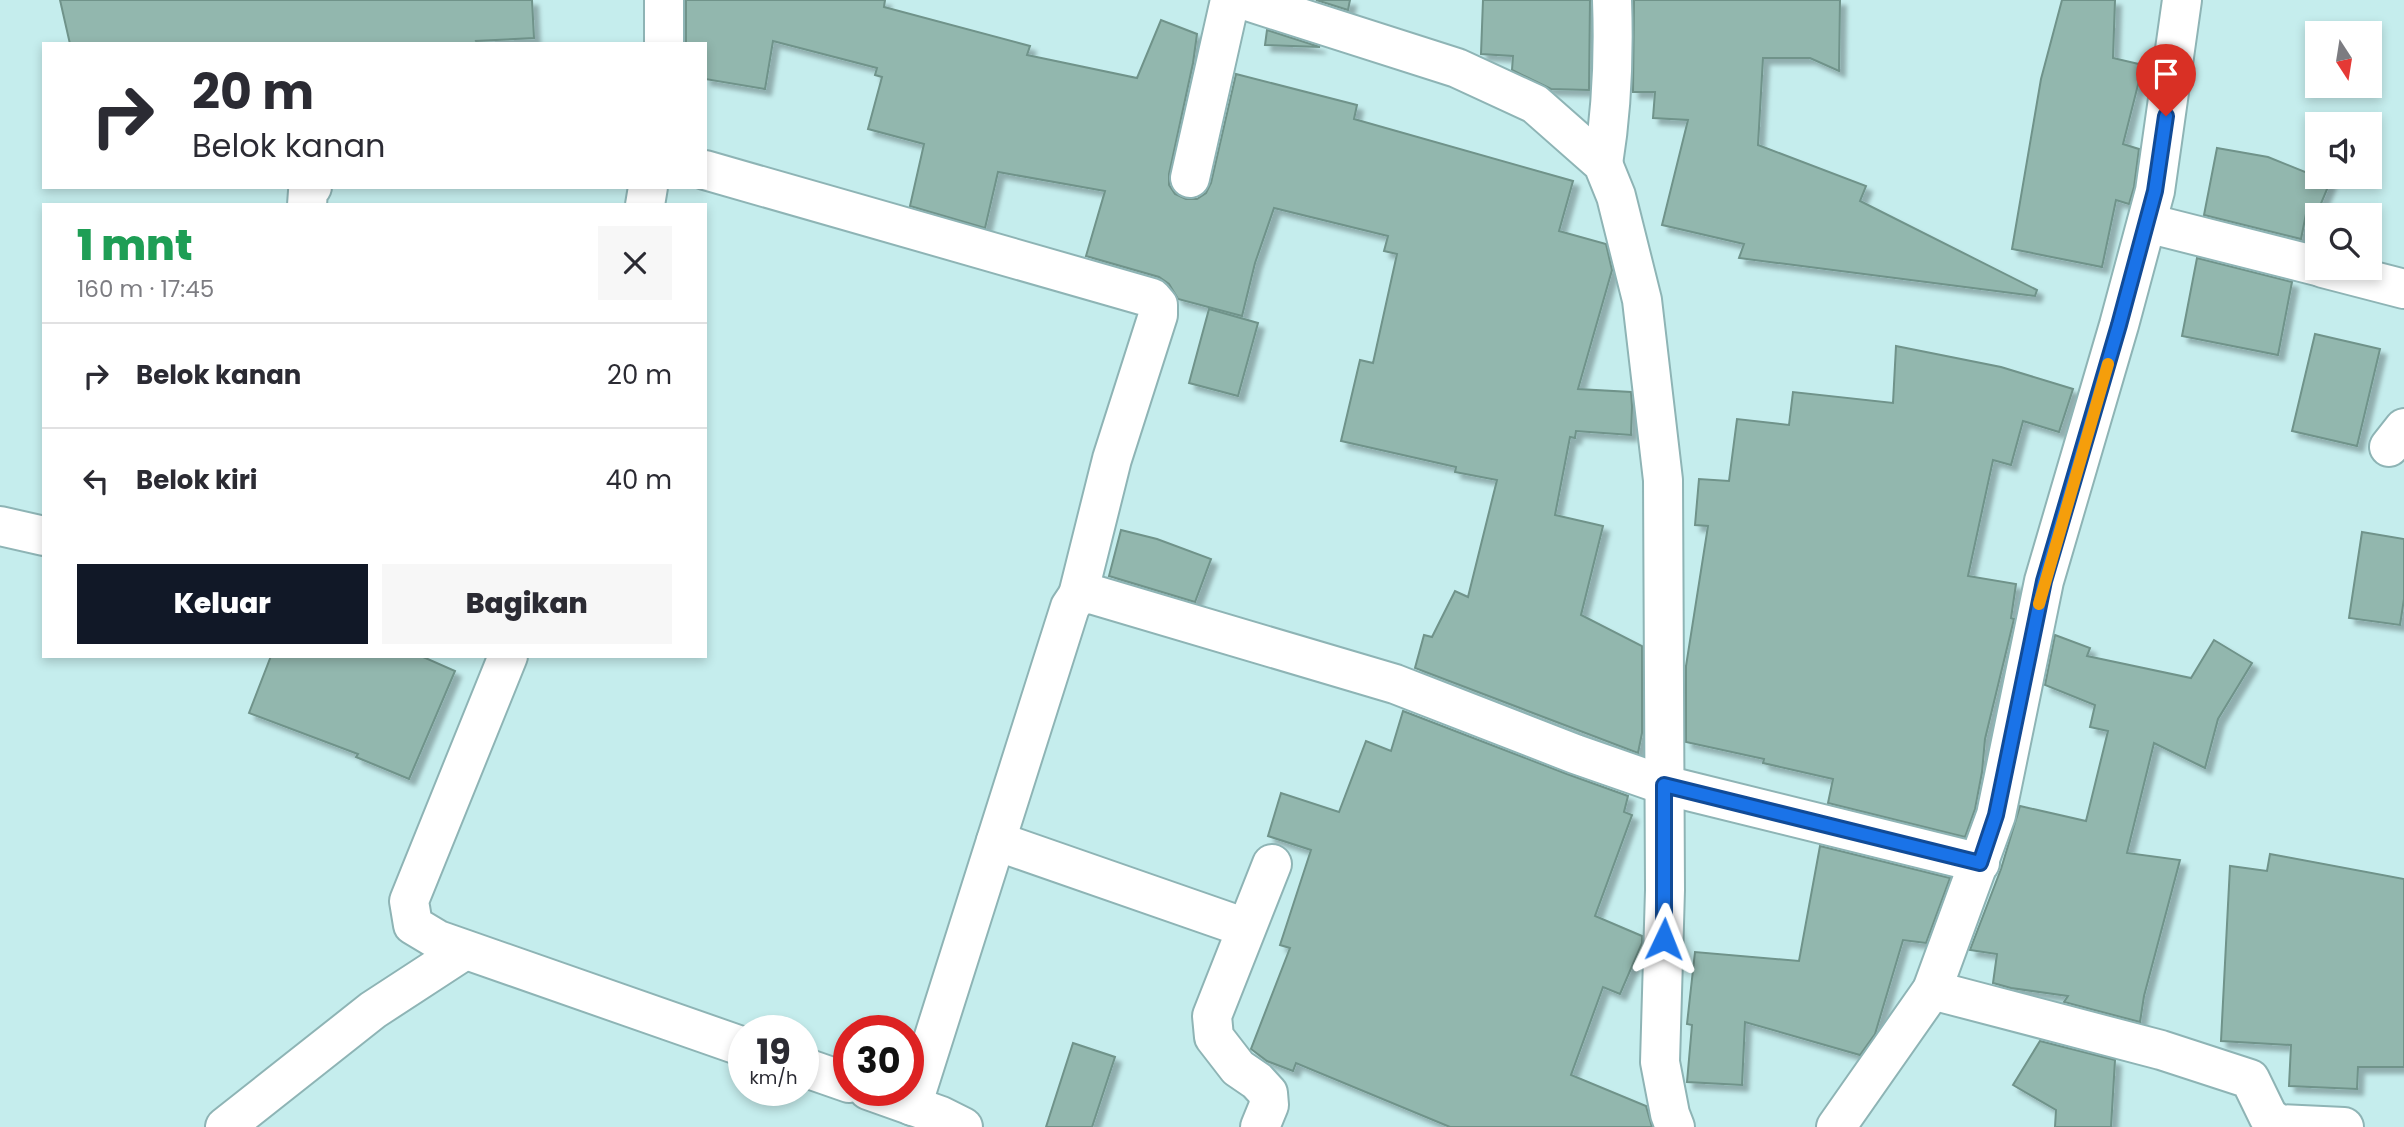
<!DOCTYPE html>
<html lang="id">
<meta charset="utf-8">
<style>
:root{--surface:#fff;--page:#f7f7f7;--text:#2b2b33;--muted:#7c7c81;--line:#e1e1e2;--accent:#111827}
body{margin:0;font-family:Poppins,sans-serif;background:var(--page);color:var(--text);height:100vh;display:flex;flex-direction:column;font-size:26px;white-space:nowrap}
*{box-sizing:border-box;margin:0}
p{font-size:23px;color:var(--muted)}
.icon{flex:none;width:38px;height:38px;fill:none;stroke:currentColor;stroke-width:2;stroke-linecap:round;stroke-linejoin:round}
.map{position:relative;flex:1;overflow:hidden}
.sheet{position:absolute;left:42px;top:203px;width:665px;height:455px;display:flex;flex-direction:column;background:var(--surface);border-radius:0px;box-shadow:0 4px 10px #0003}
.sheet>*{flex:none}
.guide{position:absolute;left:42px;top:42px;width:665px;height:147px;border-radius:0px;box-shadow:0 4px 10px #0003;background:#fff;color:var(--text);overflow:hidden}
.needle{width:46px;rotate:168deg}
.buttons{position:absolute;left:2305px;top:21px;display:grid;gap:14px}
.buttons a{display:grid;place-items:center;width:77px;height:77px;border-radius:0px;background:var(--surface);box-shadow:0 4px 10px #0003;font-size:35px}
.speed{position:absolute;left:728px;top:1015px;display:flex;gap:14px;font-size:35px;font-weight:700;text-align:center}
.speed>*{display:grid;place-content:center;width:91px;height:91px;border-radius:50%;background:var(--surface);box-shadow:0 4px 10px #0003;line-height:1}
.speed small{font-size:18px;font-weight:400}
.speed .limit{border:10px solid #d22;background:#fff;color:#111}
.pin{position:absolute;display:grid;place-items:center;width:60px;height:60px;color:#fff;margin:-72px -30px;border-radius:50% 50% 50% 0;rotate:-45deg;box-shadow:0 0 7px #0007}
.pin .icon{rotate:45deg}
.me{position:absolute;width:77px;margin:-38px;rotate:2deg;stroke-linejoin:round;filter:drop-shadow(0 0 5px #0008)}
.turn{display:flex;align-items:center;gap:24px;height:147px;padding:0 35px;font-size:32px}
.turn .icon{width:91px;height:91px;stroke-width:2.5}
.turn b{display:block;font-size:49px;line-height:60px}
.round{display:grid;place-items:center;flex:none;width:74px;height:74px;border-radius:0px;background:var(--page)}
.headline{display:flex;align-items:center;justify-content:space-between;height:119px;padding:0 35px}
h1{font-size:42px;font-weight:800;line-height:52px;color:#1e9e55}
.primary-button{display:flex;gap:14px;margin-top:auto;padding:14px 35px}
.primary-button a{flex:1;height:80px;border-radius:0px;background:var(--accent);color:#fff;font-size:28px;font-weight:800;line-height:80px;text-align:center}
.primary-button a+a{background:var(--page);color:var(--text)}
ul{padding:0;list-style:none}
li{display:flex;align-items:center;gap:21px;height:105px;padding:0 35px;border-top:2px solid var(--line)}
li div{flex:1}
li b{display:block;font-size:26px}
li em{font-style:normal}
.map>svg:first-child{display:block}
</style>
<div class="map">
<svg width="2404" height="1127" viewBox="0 0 2404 1127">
<defs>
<filter id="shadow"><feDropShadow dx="6" dy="6" stdDeviation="2" flood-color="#0004"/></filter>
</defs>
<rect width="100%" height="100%" fill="#c5eded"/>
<g fill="#92b7ae" stroke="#6f938a" stroke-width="2" filter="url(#shadow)">
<path d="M60 0H532L534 38 476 41 477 44H70Z"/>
<path d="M686 0H885L884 7 1030 46 1027 55 1137 78 1161 20 1197 34 1193 63 1169 174V185L1175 194 1186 199H1197L1206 193 1211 183 1236 74 1357 105 1354 119 1573 181 1559 231 1606 244 1612 270 1578 389 1631 392 1632 407 1631 435 1576 431 1575 438 1570 437 1555 515 1603 526 1581 615 1642 646V733L1638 753 1415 668 1424 635 1432 637 1455 591 1468 597 1497 480 1455 472 1456 467 1341 441 1360 360 1373 363 1397 254 1384 251 1388 236 1274 208 1255 263 1242 316 1178 299 1169 284 1159 277 1086 256 1105 191 998 172 985 228 910 206 924 144 868 129 882 77 875 75 877 68 773 41 765 89 705 79V44H686Z"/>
<path d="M1316 0H1350L1348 10Z"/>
<path d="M1483 0H1590L1589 90 1551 89 1512 70 1513 56 1481 54Z"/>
<path d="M1634 0H1840L1839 71 1810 58H1763L1758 145 1866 186 1860 201 2037 290 2035 296 1739 258 1744 244 1662 225 1688 120 1653 118 1655 92H1633Z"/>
<path d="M2062 0H2115L2113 58 2143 65 2123 144 2139 149 2134 187 2129 204 2116 200 2102 267 2012 249 2041 79Z"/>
<path d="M1267 30 1320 47 1265 45Z"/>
<path d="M2217 148 2268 157 2330 182 2315 218 2306 214 2301 239 2204 215Z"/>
<path d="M2197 258 2292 282 2278 355 2182 336Z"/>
<path d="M1209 309 1258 323 1238 396 1189 383Z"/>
<path d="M2315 334 2380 349 2357 446 2292 431Z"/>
<path d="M1896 346 2001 367 2073 389 2059 432 2023 421 2011 465 1993 460 1968 576 2016 584 2011 618 2014 619 1985 739 1982 772 1975 809 1965 837 1828 803 1833 779 1763 763 1764 759 1686 742V666L1708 526 1695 525 1699 479 1729 481 1737 419 1789 425 1793 392 1893 403Z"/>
<path d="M1121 530 1157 539 1211 559 1195 602 1109 576Z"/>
<path d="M2362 532 2404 539V599L2400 625 2349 618Z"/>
<path d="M2055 635 2090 648 2087 656 2191 678 2214 640 2252 663 2218 719 2205 768 2154 743 2127 853 2180 860 2144 996 2140 1022 2064 1002 2068 996 2011 988 1993 983 1997 954 1970 950 2001 869 2020 806 2086 821 2108 731 2090 727 2095 705 2045 685Z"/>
<path d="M271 656H421L455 671 409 779 356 757 358 754 249 713Z"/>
<path d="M1403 711 1567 774 1628 796 1624 812 1632 815 1595 916 1642 936V943L1620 994 1603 987 1571 1075 1646 1106 1652 1127H1450L1296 1063 1293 1071 1267 1061 1251 1049 1290 948 1280 945 1311 850 1268 836 1281 793 1339 812 1366 741 1391 751Z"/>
<path d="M1820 846 1950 878 1926 943 1903 940 1875 1034 1860 1055 1745 1022 1742 1085 1687 1082 1692 1025 1687 1024 1695 952 1799 961Z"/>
<path d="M2270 854 2404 879V1067H2358L2357 1089 2289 1086 2291 1045 2221 1041 2230 866 2267 871Z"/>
<path d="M2040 1041 2115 1060 2111 1127H2055L2056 1110 2013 1085Z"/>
<path d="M1073 1043 1115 1057 1092 1127H1046Z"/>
</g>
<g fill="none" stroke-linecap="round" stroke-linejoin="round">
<defs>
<g id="street">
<path d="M1244 0 1457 68 1535 104 1603 164 1616 196 1642 300 1663 480 1665 890 1660 1062 1670 1114 1675 1127"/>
<path d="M664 44V0"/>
<path d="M1603 164C1612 109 1614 56 1612 0"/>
<path d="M705 170 1152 298 1158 305V315L1112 459 1078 595"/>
<path d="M1190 178 1230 0"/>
<path d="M307 205 308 191 312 187"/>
<path d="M645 205 648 187"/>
<path d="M2147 223 2317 266"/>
<path d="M2323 268 2404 289"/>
<path d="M2389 447 2404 428"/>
<path d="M0 526 44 536"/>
<path d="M508 656 409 901 413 925 438 940 744 1047"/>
<path d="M996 841 1246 928"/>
<path d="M1932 990 2161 1050 2250 1079 2268 1116 2278 1124 2344 1127"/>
<path d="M803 1067 849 1083"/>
<path d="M868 1090 941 1116 963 1127"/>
<path d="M912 1106 1070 607 1078 595 1091 594 1395 684 1575 754 1664 785 1980 863"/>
<path d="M225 1127 373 1010 465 950"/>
<path d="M1260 1127 1269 1105 1268 1093 1257 1081 1238 1068 1214 1037 1212 1016 1272 864"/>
<path d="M1836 1127 1932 990 1996 815 2044 581 2119 325 2155 191 2182 0"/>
</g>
</defs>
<use href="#street" stroke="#8eb4b5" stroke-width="42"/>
<use href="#street" stroke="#fff" stroke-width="38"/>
</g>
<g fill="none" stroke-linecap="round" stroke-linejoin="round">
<defs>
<path id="route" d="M1664 939V785L1980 863 1996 815 2044 581 2119 325 2155 191 2166 116"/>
</defs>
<use href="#route" stroke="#114b97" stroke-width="18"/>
<use href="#route" stroke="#1a73e8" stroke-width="12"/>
<path stroke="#f59e0b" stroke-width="12" d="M2039 604 2108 364"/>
</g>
</svg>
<div class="buttons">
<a><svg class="needle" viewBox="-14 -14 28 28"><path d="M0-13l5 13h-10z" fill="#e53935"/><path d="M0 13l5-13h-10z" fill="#7c7c81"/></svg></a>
<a><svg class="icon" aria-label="sound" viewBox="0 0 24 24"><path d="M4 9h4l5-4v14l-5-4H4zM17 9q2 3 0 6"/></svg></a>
<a><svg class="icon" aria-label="search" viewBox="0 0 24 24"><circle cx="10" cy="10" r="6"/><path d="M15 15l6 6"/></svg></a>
</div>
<div class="speed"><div>19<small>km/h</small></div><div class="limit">30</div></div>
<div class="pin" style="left:2166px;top:116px;background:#d93025"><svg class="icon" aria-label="arrive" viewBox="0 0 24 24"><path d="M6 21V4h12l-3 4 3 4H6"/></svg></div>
<svg class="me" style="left:1664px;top:939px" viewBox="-20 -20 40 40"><path d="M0-17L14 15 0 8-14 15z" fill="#1a73e8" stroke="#fff" stroke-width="4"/></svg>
<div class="guide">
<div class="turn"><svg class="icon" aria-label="right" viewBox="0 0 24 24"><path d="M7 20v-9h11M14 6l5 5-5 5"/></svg><div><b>20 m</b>Belok kanan</div></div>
</div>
<section class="sheet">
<div class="headline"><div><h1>1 mnt</h1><p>160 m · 17:45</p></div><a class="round"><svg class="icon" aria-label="close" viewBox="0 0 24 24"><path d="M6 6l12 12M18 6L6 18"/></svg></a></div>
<ul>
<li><svg class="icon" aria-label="right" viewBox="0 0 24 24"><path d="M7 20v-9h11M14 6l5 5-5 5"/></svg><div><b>Belok kanan</b></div><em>20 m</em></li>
<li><svg class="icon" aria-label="left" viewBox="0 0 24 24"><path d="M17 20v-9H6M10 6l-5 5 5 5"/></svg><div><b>Belok kiri</b></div><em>40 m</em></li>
</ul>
<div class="primary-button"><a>Keluar</a><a>Bagikan</a></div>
</section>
</div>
